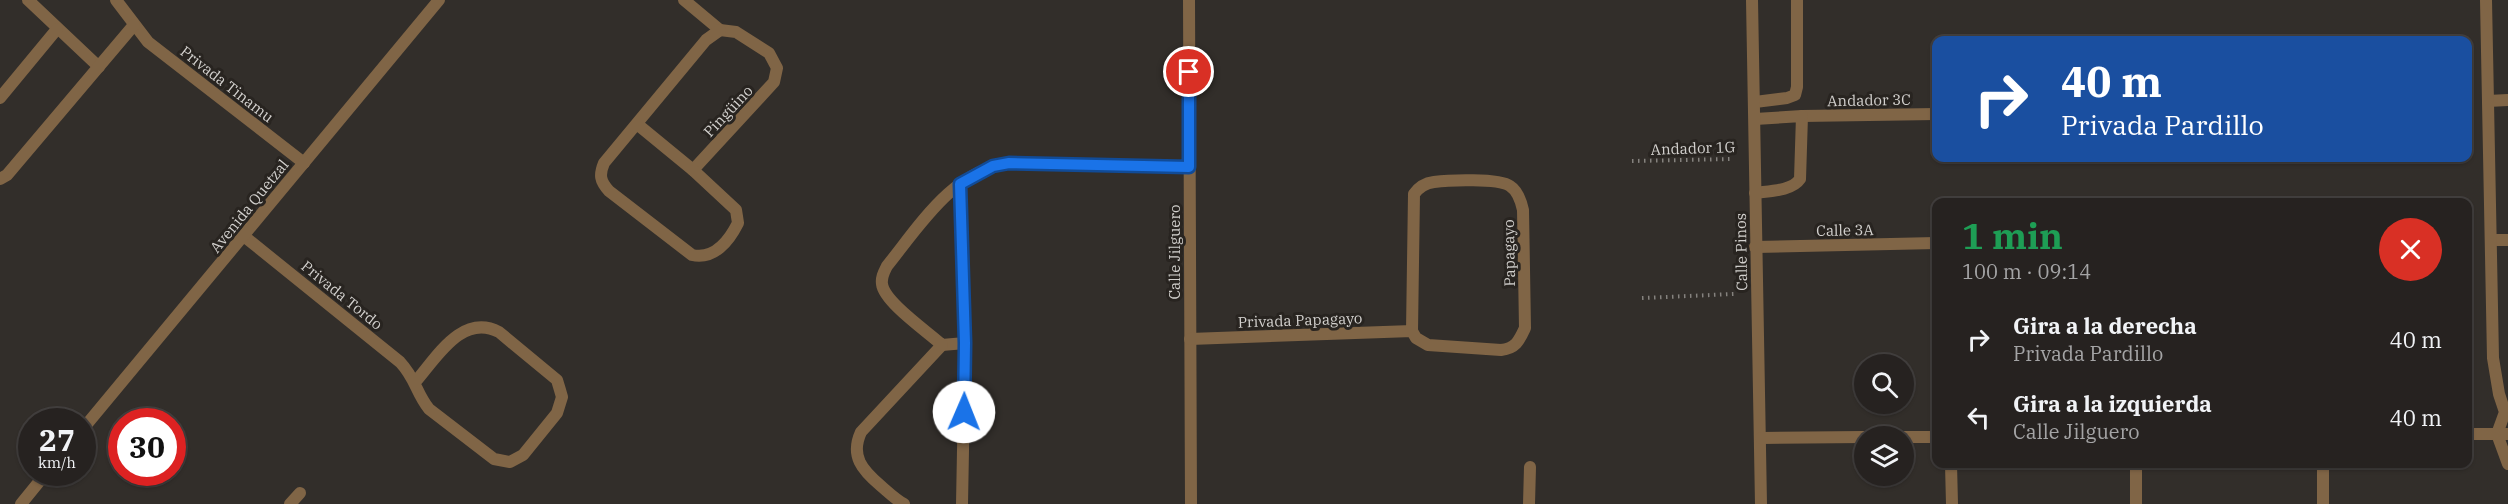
<!DOCTYPE html>
<html lang="es">
<meta charset="utf-8">
<style>
:root{--surface:#262220;--page:#2e2a29;--text:#f1f3f6;--muted:#a4a4a5;--line:#423f3e}
body{margin:0;font-family:"IBM Plex Serif",serif;background:var(--page);color:var(--text);height:100vh;display:flex;flex-direction:column;font-size:22px;white-space:nowrap}
*{box-sizing:border-box;margin:0}
p{font-size:20px;color:var(--muted)}
.icon{flex:none;width:33px;height:33px;fill:none;stroke:currentColor;stroke-width:2;stroke-linecap:round;stroke-linejoin:round}
.map{position:relative;flex:1;overflow:hidden}
.details{position:absolute;left:1932px;top:198px;width:540px;height:270px;display:flex;flex-direction:column;background:var(--surface);border-radius:12px;box-shadow:0 2px 4px #0004,0 0 0 2px var(--line)}
.details>*{flex:none}
.hud{position:absolute;left:1932px;top:36px;width:540px;height:126px;border-radius:12px;box-shadow:0 2px 4px #0004,0 0 0 2px var(--line);background:#1a4fa0;color:#fff;overflow:hidden}
.tools{position:absolute;left:1854px;top:354px;display:grid;gap:12px}
.tools a{display:grid;place-items:center;width:60px;height:60px;border-radius:50%;background:var(--surface);box-shadow:0 2px 4px #0004,0 0 0 2px var(--line);font-size:30px}
.speed{position:absolute;left:18px;top:408px;display:flex;gap:12px;font-size:30px;font-weight:700;text-align:center}
.speed>*{display:grid;place-content:center;width:78px;height:78px;border-radius:50%;background:var(--surface);box-shadow:0 2px 4px #0004,0 0 0 2px var(--line);line-height:1}
.speed small{font-size:15px;font-weight:400}
.speed .limit{border:9px solid #d22;background:#fff;color:#111}
.pin{position:absolute;display:grid;place-items:center;width:51px;height:51px;color:#fff;margin:-26px;border:3px solid #fff;border-radius:50%;box-shadow:0 2px 6px #0007}
.me{position:absolute;width:66px;margin:-33px;rotate:1deg;stroke-linejoin:round;filter:drop-shadow(0 0 4px #0008)}
.turn{display:flex;align-items:center;gap:21px;height:126px;padding:0 30px;font-size:27px}
.turn .icon{width:78px;height:78px;stroke-width:2.5}
.turn b{display:block;font-size:42px;line-height:51px}
.round{display:grid;place-items:center;flex:none;width:63px;height:63px;border-radius:32px;background:var(--page)}
.summary{display:flex;align-items:center;justify-content:space-between;height:102px;padding:0 30px}
h1{font-size:36px;font-weight:800;line-height:45px;color:#1e9e55}
ul{padding:0;list-style:none}
li{display:flex;align-items:center;gap:18px;height:78px;padding:0 30px}
li div{flex:1}
li b{display:block;font-size:22px}
li em{font-style:normal}
.map>svg:first-child{display:block}
</style>
<div class="map">
<svg width="2508" height="504" viewBox="0 0 2508 504">
<rect width="100%" height="100%" fill="#322e2a"/>
<g fill="none" stroke-linecap="round" stroke-linejoin="round">
<g stroke="#85827e" stroke-width="4" stroke-dasharray="1.5 4.5" stroke-linecap="butt">
<path d="M1632 161 1733 159"/>
<path d="M1642 298 1734 294"/>
</g>
<g stroke="#806546" stroke-width="12">
<path d="M2488 101 2508 100"/>
<path d="M1755 102 1787 98 1795 95 1797 87V0"/>
<path d="M1802 116 1936 114"/>
<path d="M1755 119 1802 116 1800 179C1792 191 1769 191 1755 193"/>
<path d="M2492 240H2508"/>
<path d="M1755 247 1936 243"/>
</g>
<g stroke="#806546" stroke-width="12">
<path d="M28 0 99 67"/>
<path d="M116 0 148 42 304 163"/>
<path d="M684 0 720 30 736 32 769 53 777 68 774 82 693 170"/>
<path d="M1189 0 1191 504"/>
<path d="M1752 0 1761 504"/>
<path d="M2486 0 2493 358 2499 394 2505 412 2497 434 2508 464"/>
<path d="M0 98 57 29"/>
<path d="M637 124 693 170 736 210 738 223C729 241 714 260 692 255L609 191C600 181 599 175 604 163L706 40 720 30"/>
<path d="M0 179 7 175 134 25"/>
<path d="M960 184 965 343 962 504"/>
<path d="M245 237 400 362C416 379 416 393 429 409L494 459 510 462 523 455 557 413 562 397 560 390 557 380 499 332C462 313 437 357 416 381"/>
<path d="M1190 339 1412 331 1416 338 1428 345 1501 350C1516 348 1519 341 1525 328L1523 210C1521 201 1518 191 1510 186 1499 178 1448 180 1434 182 1426 183 1419 187 1414 194L1412 331"/>
<path d="M965 343 942 345C928 332 884 302 882 284 881 277 884 272 887 266 920 225 953 171 1009 163L1189 167"/>
<path d="M82 430 439 0"/>
<path d="M2468 434H2508"/>
<path d="M1904 437H1936"/>
<path d="M1761 438 1864 437"/>
<path d="M1951 464 1952 504"/>
<path d="M2136 464V504"/>
<path d="M2323 464V504"/>
<path d="M21 504 47 472"/>
<path d="M290 504 300 493"/>
<path d="M904 504C895 499 888 492 881 486 862 470 850 456 861 432L942 345"/>
<path d="M1529 504 1530 467"/>
</g>
</g>
<g fill="none" stroke-linecap="round" stroke-linejoin="round">
<defs>
<path id="route" d="M964 412 965 343 960 184 993 166 1009 163 1189 167V72"/>
</defs>
<use href="#route" stroke="#114b97" stroke-width="15"/>
<use href="#route" stroke="#1a73e8" stroke-width="10"/>
</g>
<g text-anchor="middle" dominant-baseline="central" stroke-width="6" stroke-linejoin="round" paint-order="stroke">
<g font-size="15" fill="#d3d1ce" stroke="#282420">
<text transform="translate(227 84) rotate(38)">Privada Tinamu</text>
<text transform="translate(1869 100) rotate(-1)">Andador 3C</text>
<text transform="translate(728 111) rotate(-47)">Pingüino</text>
<text transform="translate(1693 148) rotate(-2)">Andador 1G</text>
<text transform="translate(249 206) rotate(-51)">Avenida Quetzal</text>
<text transform="translate(1845 230) rotate(-1)">Calle 3A</text>
<text transform="translate(1174 252) rotate(-90)">Calle Jilguero</text>
<text transform="translate(1741 252) rotate(-91)">Calle Pinos</text>
<text transform="translate(1509 253) rotate(-91)">Papagayo</text>
<text transform="translate(342 295) rotate(39)">Privada Tordo</text>
<text transform="translate(1300 320) rotate(-2)">Privada Papagayo</text>
</g>
</g>
</svg>
<div class="tools">
<a><svg class="icon" aria-label="search" viewBox="0 0 24 24"><circle cx="10" cy="10" r="6"/><path d="M15 15l6 6"/></svg></a>
<a><svg class="icon" aria-label="layers" viewBox="0 0 24 24"><path d="M12 4l9 5-9 5-9-5zM3 14l9 5 9-5"/></svg></a>
</div>
<div class="speed"><div>27<small>km/h</small></div><div class="limit">30</div></div>
<div class="pin" style="left:1189px;top:72px;background:#d93025"><svg class="icon" aria-label="arrive" viewBox="0 0 24 24"><path d="M6 21V4h12l-3 4 3 4H6"/></svg></div>
<svg class="me" style="left:964px;top:412px" viewBox="-20 -20 40 40"><circle r="19" fill="#fff"/><path d="M0-13L10 11 0 6-10 11z" fill="#1a73e8"/></svg>
<div class="hud">
<div class="turn"><svg class="icon" aria-label="right" viewBox="0 0 24 24"><path d="M7 20v-9h11M14 6l5 5-5 5"/></svg><div><b>40 m</b>Privada Pardillo</div></div>
</div>
<section class="details">
<div class="summary"><div><h1>1 min</h1><p>100 m · 09:14</p></div><a class="round" style="background:#d93025;color:#fff"><svg class="icon" aria-label="close" viewBox="0 0 24 24"><path d="M6 6l12 12M18 6L6 18"/></svg></a></div>
<ul>
<li><svg class="icon" aria-label="right" viewBox="0 0 24 24"><path d="M7 20v-9h11M14 6l5 5-5 5"/></svg><div><b>Gira a la derecha</b><p>Privada Pardillo</p></div><em>40 m</em></li>
<li><svg class="icon" aria-label="left" viewBox="0 0 24 24"><path d="M17 20v-9H6M10 6l-5 5 5 5"/></svg><div><b>Gira a la izquierda</b><p>Calle Jilguero</p></div><em>40 m</em></li>
</ul>
</section>
</div>
